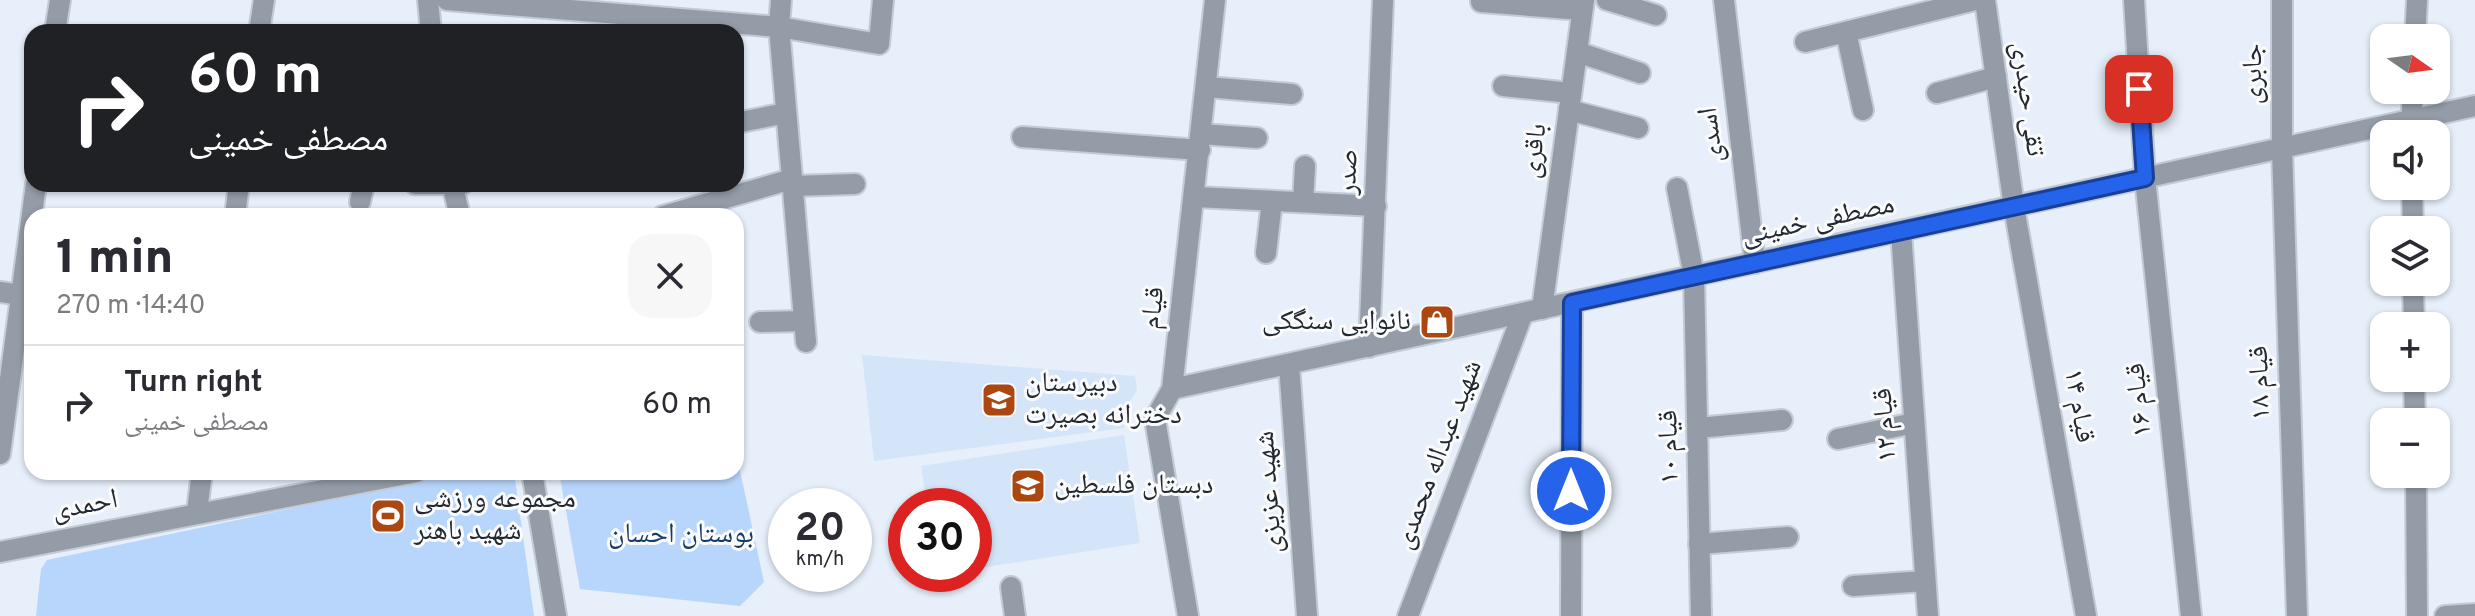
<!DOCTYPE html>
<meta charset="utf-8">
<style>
:root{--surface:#fff;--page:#f7f7f7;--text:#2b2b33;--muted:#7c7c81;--line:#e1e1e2}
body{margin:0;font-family:Overpass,"Noto Naskh Arabic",sans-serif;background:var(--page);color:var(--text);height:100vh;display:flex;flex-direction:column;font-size:30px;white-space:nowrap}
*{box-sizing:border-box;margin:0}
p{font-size:26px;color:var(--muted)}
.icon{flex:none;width:44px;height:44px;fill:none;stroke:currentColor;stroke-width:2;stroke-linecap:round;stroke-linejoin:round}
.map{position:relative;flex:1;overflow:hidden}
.details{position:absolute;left:24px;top:208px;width:720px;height:272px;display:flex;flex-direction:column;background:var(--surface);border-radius:24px;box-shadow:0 2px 6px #0004}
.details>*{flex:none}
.guide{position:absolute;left:24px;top:24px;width:720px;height:168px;border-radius:24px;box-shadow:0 2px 6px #0004;background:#202124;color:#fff;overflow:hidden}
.needle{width:52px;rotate:104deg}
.fabs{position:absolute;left:2370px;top:24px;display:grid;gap:16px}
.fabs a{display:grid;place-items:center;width:80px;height:80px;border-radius:16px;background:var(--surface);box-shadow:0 2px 6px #0004;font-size:40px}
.speed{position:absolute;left:768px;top:488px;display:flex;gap:16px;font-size:40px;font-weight:700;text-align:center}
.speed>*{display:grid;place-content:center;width:104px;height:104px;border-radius:50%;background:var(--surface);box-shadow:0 2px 6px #0004;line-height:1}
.speed small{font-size:20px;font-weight:400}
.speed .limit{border:12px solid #d22;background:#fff;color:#111}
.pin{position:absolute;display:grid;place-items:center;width:68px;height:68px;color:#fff;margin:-34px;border-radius:16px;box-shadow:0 4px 12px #0006}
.me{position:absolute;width:88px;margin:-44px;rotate:0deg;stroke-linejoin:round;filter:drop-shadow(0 0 6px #0008)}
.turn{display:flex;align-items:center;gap:28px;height:168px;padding:0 32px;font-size:36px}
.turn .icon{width:104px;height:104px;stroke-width:2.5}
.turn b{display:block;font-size:56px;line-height:68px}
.round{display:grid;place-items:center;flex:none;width:84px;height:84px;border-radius:24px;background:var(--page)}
.summary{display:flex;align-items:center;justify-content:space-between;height:136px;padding:0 32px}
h1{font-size:48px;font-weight:800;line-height:60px}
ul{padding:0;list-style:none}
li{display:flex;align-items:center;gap:24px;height:120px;padding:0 32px;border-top:2px solid var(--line)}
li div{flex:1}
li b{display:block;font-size:30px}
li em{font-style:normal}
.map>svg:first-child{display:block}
</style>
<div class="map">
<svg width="2475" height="616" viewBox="0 0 2475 616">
<rect width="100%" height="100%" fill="#e6effa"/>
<g fill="#d5e5f9">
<path d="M862 355 1135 376 1137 390 1125 409 1124 428 874 461Z"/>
<path d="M1124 435 1140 543 974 569V506H927L921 466Z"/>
</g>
<g fill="#b8d6fc">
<path d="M736 452 764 582 740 606 580 589 559 472H736Z"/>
<path d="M464 472H514L534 616H36L41 569 47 560Z"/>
</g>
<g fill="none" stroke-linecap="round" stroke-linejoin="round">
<defs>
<g id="minor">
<path d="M428 0 431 32"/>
<path d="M447 0 779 27 879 44 883 0"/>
<path d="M781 0 779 27 806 342"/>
<path d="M1607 0 1656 15"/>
<path d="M1724 0 1755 263"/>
<path d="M1985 0 2014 207 2086 616"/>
<path d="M2134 0 2145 178 2191 616"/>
<path d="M2282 0V148L2297 616"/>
<path d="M1481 2 1582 10"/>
<path d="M55 32 60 0"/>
<path d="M259 32 264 0"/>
<path d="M1846 32 1863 110"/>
<path d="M2415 38 2417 0"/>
<path d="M1805 42 1975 0"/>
<path d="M1577 52 1640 73"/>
<path d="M1503 86 1571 93"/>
<path d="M1206 87 1292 94"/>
<path d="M1937 93 1996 77"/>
<path d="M1569 110 1638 128"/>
<path d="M736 123 786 113"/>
<path d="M2411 130 2413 90"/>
<path d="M1201 134 1257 138"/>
<path d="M1022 137 1200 150"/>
<path d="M415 184H462"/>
<path d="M452 184 460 216"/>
<path d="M793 186 855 184"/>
<path d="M2412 186 2413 230"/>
<path d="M1677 188 1694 276 1701 616"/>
<path d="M1196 197 1376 206"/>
<path d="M360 202 364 184"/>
<path d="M1303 202 1305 166"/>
<path d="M235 216 239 184"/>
<path d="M663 216 792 179"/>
<path d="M1901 231 1928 616"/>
<path d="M1266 253 1272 201"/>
<path d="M2413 282 2414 326"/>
<path d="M0 292 21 295"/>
<path d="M1542 309 1584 0"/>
<path d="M760 322 804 321"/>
<path d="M1369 347 1383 0"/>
<path d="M1289 364 1307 616"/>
<path d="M2414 378 2415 422"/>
<path d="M1172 389 2475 106"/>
<path d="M1698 428 1782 420"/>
<path d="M1838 439 1914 423"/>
<path d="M0 454 36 184"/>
<path d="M532 472 556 616"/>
<path d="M2416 474 2417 616"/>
<path d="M197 512 202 472"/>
<path d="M1699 544 1788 537"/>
<path d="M0 552 417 472"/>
<path d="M1853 586 1925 581"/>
<path d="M1011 587 1015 616"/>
<path d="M1188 616 1155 419 1172 389 1215 0"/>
<path d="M1408 616 1523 313"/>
<path d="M1571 616 1572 303"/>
<path d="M2445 616 2475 614"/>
</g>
</defs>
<use href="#minor" stroke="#c3cbd6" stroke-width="24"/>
<use href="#minor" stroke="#939ca7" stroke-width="20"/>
</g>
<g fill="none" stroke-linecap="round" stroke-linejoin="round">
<defs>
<path id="route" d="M1571 491 1572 303 2145 178 2139 89"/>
</defs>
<use href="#route" stroke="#184099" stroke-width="20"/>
<use href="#route" stroke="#2563eb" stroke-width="14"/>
</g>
<defs>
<symbol id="shop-square" viewBox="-11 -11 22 22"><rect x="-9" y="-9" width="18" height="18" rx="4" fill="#ab4811" stroke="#fbfbfb"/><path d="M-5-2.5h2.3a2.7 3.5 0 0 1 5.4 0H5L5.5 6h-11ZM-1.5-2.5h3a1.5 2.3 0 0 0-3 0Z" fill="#fff"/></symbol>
<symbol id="school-square" viewBox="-11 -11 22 22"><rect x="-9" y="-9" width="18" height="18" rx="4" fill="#ab4811" stroke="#fbfbfb"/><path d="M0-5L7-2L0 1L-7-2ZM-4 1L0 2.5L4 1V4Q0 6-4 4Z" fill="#fff"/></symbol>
<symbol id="stadium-square" viewBox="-11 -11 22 22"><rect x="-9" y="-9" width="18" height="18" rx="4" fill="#ab4811" stroke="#fbfbfb"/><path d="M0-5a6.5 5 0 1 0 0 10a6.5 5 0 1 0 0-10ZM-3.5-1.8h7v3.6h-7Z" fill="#fff"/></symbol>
</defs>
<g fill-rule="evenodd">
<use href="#shop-square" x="1417" y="302" width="40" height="40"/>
<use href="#school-square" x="979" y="380" width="40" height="40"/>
<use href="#school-square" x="1008" y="466" width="40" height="40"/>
<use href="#stadium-square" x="368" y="496" width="40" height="40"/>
</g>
<g text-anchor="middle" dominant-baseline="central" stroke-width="6" stroke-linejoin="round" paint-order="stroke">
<g font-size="28" fill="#212933" stroke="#fbfbfb">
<text transform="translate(2254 74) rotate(-90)">جابری</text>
<text transform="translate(2027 99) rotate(82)">تقی حیدری</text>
<text transform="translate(1712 135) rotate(-97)">اسدی</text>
<text transform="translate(1535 151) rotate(-82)">باقری</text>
<text transform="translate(1349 172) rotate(-88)">صدر</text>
<text transform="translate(1818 221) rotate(-12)">مصطفی خمینی</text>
<text transform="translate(1154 308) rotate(-83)">قیام</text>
<text transform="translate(2261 383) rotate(-92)">قیام ۱۸</text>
<text transform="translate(2140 400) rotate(-96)">قیام ۱۶</text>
<text transform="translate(2078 406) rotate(80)">قیام ۱۴</text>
<text transform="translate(1886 425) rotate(-94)">قیام ۱۲</text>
<text transform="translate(1670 447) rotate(-91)">قیام ۱۰</text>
<text transform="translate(1439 455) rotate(-69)">شهید عبداله محمدی</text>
<text transform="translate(1270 492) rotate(-94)">شهید عزیزی</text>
<text transform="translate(85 506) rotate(-11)">احمدی</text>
</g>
<g font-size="28" fill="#212933" stroke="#fbfbfb" text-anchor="start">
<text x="1411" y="322" text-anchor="end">نانوایی سنگکی</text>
<text x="1025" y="384">دبیرستان<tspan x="1025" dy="32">دخترانه بصیرت</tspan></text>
<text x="1054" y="486">دبستان فلسطین</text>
<text x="414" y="500">مجموعه ورزشی<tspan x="414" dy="32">شهید باهنر</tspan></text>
</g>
<g font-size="28" fill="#143c69" stroke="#fbfbfb">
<text x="681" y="535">بوستان احسان</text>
</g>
</g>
</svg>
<div class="fabs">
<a><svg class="needle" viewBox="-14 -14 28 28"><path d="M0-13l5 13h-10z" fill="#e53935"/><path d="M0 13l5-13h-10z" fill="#7c7c81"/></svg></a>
<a><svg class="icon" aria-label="sound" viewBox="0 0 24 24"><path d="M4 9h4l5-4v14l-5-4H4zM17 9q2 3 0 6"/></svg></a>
<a><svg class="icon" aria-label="layers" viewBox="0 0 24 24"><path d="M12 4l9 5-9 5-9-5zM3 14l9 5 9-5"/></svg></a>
<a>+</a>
<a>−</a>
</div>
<div class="speed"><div>20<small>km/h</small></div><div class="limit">30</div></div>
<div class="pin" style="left:2139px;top:89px;background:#d93025"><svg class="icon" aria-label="arrive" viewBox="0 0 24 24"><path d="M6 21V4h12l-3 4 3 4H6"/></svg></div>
<svg class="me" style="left:1571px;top:491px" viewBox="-20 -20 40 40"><circle r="17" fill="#2563eb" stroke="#fff" stroke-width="3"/><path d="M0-11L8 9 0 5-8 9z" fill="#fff"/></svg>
<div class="guide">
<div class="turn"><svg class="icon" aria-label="right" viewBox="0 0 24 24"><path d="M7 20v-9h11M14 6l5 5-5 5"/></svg><div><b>60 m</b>مصطفی خمینی</div></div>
</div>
<section class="details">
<div class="summary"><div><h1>1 min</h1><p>270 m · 14:40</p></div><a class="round"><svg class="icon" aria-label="close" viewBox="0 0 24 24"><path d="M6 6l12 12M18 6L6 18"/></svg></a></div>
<ul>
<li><svg class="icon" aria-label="right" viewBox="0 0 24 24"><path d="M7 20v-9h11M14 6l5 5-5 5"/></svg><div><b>Turn right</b><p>مصطفی خمینی</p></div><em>60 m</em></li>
</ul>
</section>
</div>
